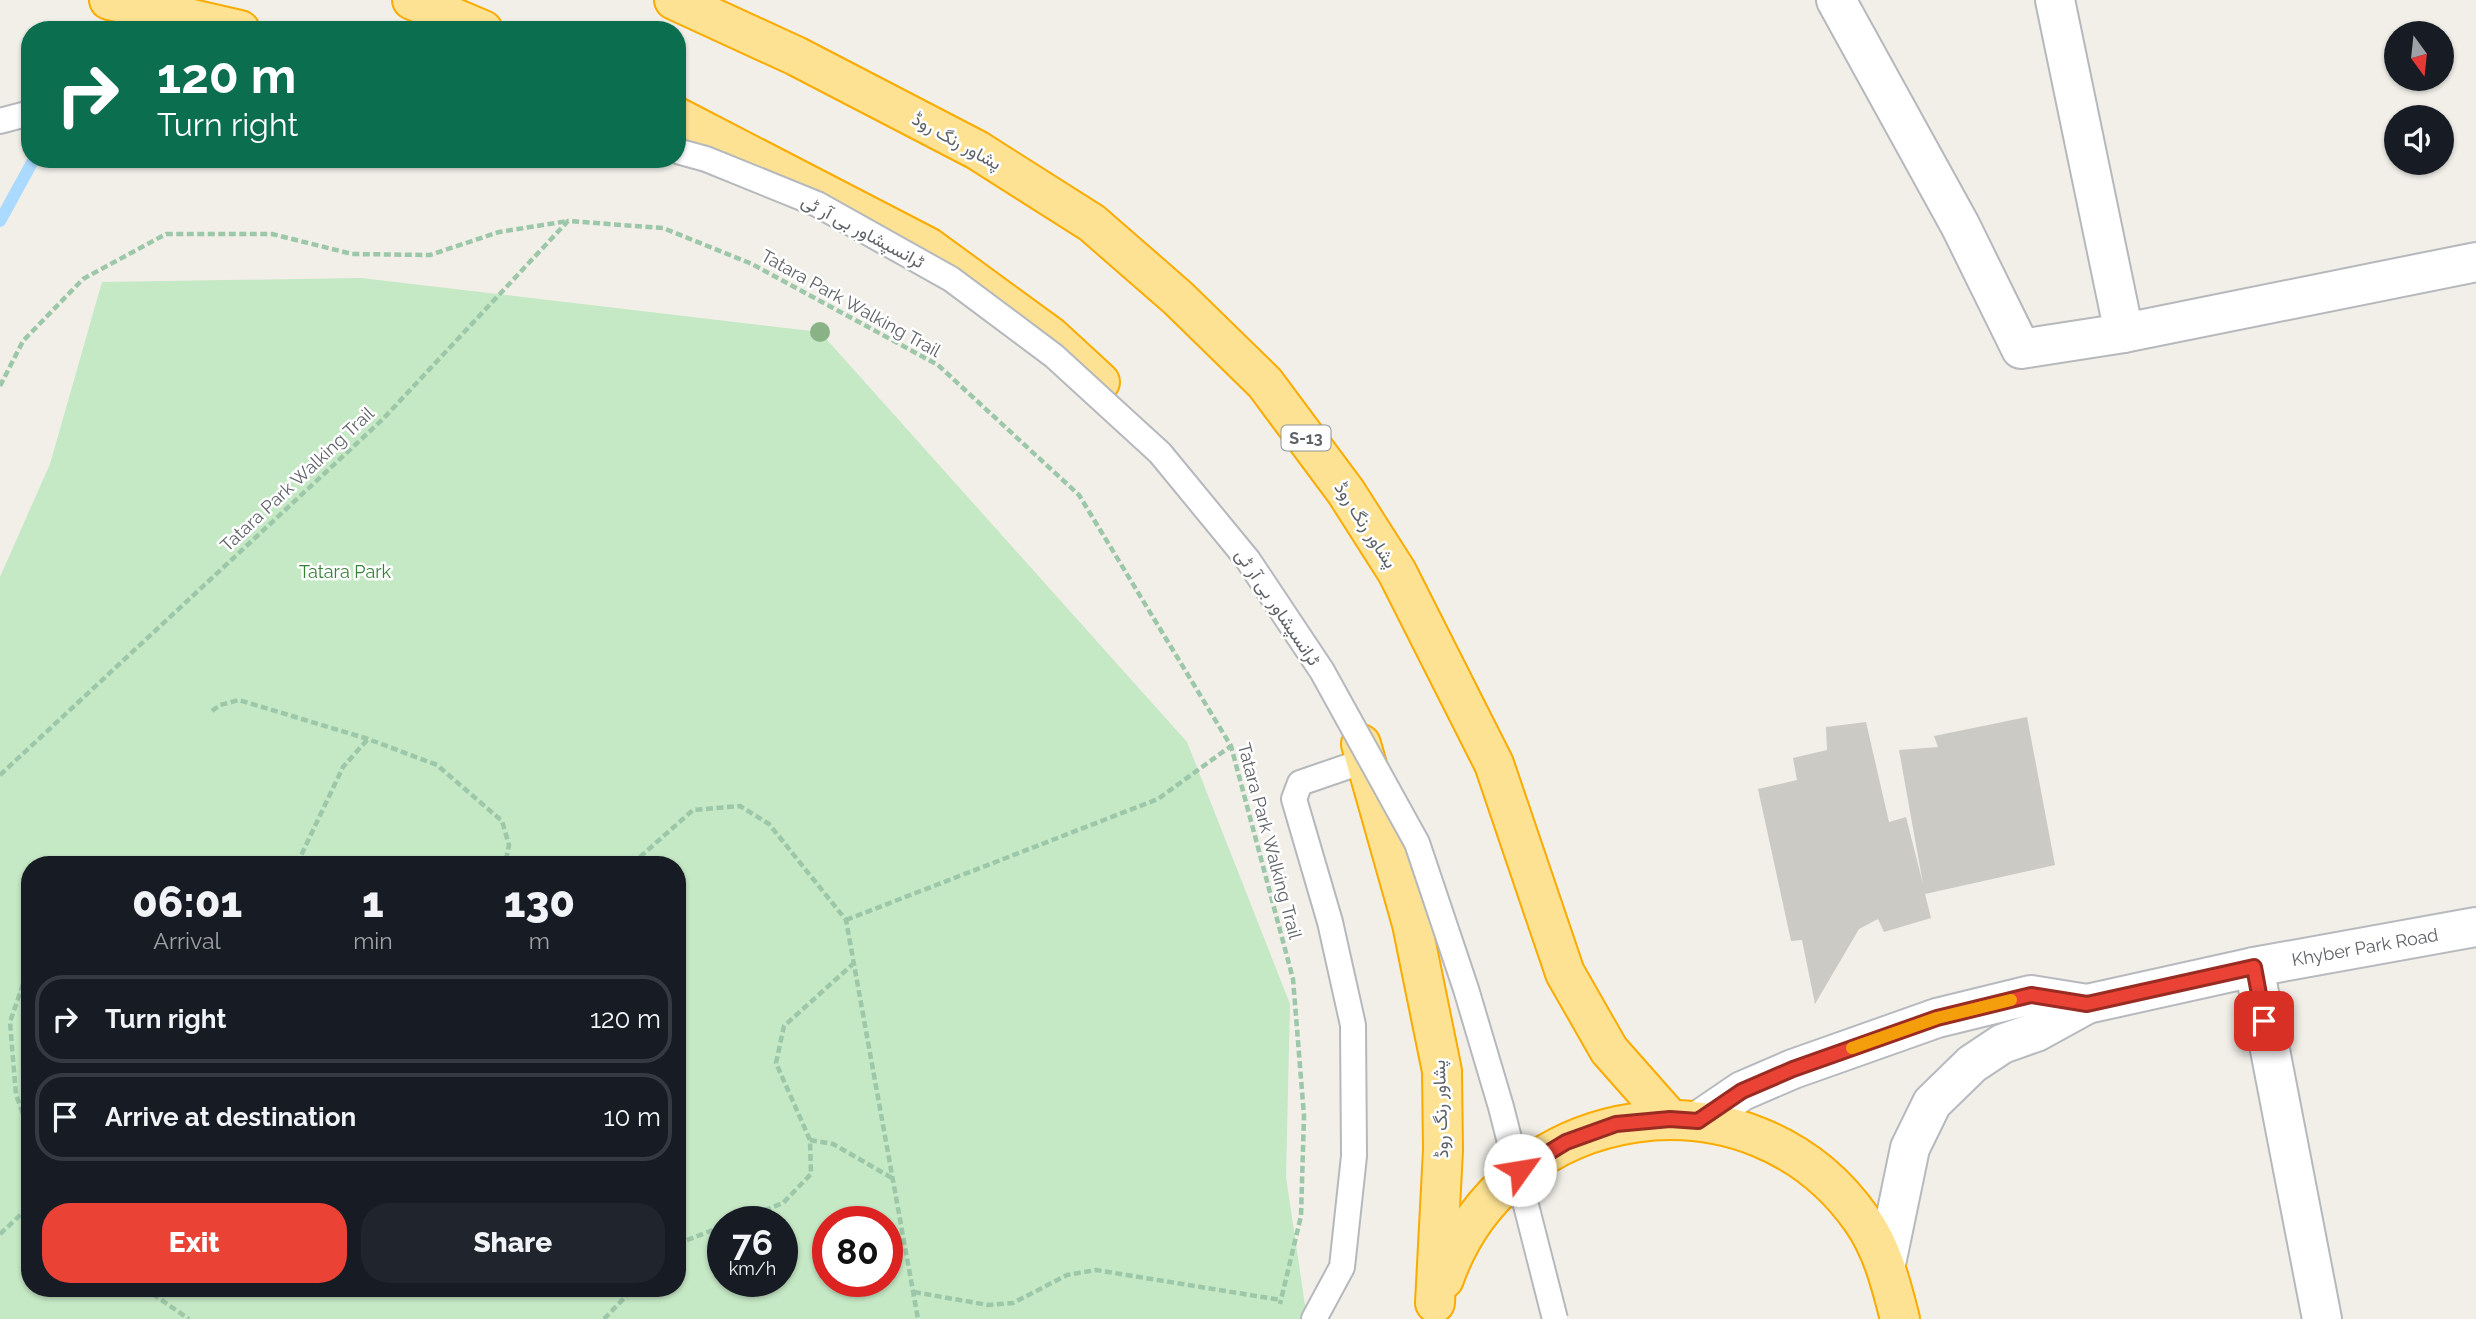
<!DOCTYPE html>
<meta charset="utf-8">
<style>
:root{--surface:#171b24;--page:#20242c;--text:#f1f3f6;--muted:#9ea1a6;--line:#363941;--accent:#ea4335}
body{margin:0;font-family:Raleway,Vazirmatn,sans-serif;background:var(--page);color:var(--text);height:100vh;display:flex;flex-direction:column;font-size:26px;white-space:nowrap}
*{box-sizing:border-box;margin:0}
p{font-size:23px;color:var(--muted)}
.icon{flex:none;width:38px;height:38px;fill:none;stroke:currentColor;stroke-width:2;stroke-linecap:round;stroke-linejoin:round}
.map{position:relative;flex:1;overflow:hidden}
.drawer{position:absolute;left:21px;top:856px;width:665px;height:441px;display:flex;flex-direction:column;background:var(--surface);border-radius:28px;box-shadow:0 2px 5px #0004}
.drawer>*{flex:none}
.top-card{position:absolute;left:21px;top:21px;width:665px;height:147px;border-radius:28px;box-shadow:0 2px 5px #0004;background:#0b6e4f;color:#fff;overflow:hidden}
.needle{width:46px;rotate:165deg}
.buttons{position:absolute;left:2384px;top:21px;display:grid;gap:14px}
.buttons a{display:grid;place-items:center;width:70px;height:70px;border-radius:50%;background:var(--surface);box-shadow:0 2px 5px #0004;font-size:35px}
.speed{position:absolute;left:707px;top:1206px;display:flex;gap:14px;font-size:35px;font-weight:700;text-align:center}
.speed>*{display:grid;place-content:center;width:91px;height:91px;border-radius:50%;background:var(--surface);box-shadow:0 2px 5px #0004;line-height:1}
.speed small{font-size:18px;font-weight:400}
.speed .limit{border:10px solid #d22;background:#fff;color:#111}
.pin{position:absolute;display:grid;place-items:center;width:60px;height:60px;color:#fff;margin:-30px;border-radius:14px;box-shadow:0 4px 10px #0006}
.me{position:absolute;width:77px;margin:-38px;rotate:58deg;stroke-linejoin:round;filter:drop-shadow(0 0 5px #0008)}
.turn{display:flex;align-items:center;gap:24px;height:147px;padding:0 21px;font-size:32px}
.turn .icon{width:91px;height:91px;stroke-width:2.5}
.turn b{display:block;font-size:49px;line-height:60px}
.eta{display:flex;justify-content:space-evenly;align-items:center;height:119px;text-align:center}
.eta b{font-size:42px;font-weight:800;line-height:49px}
.button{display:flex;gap:14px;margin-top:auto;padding:14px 21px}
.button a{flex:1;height:80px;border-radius:28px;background:var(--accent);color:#fff;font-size:28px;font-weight:800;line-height:80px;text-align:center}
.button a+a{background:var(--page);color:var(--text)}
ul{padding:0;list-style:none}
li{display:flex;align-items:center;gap:21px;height:88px;margin:0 14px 10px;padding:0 7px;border:4px solid var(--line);border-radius:28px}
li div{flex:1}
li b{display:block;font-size:26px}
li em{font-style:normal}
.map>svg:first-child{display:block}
</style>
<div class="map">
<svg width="2476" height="1319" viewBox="0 0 2476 1319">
<rect width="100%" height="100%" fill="#f1efe8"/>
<path fill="#c5e8c5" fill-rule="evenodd" d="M361 278 820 332 1187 742 1290 1004 1286 1177 1307 1319H0V577L50 464 102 282ZM30 864H677V1288H30ZM723 1222H782V1281H723ZM828 1222H887V1281H828Z"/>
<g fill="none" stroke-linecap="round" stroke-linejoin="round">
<g stroke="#aadaff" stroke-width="12">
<path d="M107 30 120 6"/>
<path d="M0 221 34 159"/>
</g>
</g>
<path fill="#cccac5" d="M2027 717 2055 865 1925 894 1931 918 1884 932 1878 919 1859 929 1815 1004 1802 940 1791 941 1758 789 1797 780 1793 758 1827 750 1826 727 1866 722 1889 822 1906 817 1923 884 1899 750 1938 747 1934 736Z"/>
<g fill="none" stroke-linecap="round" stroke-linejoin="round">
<defs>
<g id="lane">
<path d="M0 121 30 113"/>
<path d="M1314 1319 1342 1267 1354 1156 1353 1025 1330 922 1294 799 1300 783 1367 760"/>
</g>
<g id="street">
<path d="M1836 0 1960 225 2021 349 2124 333 2476 262"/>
<path d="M2055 0 2124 333"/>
<path d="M2254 967 2322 1319"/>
</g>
<g id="secondary">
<path d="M1698 1121 1742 1091 1793 1069 1937 1018 2031 995 2087 1004"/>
<path d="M1886 1264 1910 1148 1932 1103 1972 1064 2002 1044 2036 1032 2087 1004 2254 967 2476 927"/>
</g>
<g id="highway">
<path d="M109 0 240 30"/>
<path d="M412 0 483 30"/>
<path d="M674 0 796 56 977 150 1092 223 1178 298 1265 383 1346 492 1397 572 1494 764 1565 973 1609 1050 1670 1119"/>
<path d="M677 117 928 247 1050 336 1100 382"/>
<path d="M1361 744 1412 924 1442 1071 1443 1150 1435 1303"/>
<path d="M1444 1279C1507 1099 1752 1062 1862 1220 1883 1250 1891 1284 1900 1319"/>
</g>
</defs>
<use href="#lane" stroke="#b5b8bc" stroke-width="28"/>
<use href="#street" stroke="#b5b8bc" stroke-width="42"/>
<use href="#secondary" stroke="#b6babf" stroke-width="42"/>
<use href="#highway" stroke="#f9ab00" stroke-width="42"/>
<g stroke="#9cc7a9" stroke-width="4.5" stroke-dasharray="7 3.5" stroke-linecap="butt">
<path d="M0 386 23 341 83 279 166 234H272L352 254 430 255 499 232 568 221"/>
<path d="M212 711 220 705 239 700 368 739 437 765 502 821 509 845 505 864"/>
<path d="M0 775 383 419 568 221 663 228 752 264 938 365 1079 495 1231 746 1293 979 1304 1116 1301 1216 1280 1304"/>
<path d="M297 864 343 767 368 739"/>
<path d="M632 864 693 810 740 806 769 824 846 920 918 1319"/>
<path d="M846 920 1158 799 1231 746"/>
<path d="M30 964 10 1022 16 1095 30 1132"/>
<path d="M810 1140 833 1144 892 1178"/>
<path d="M735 1222 783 1203 811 1174 810 1140 776 1063 784 1026 854 963"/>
<path d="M0 1234 30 1206"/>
<path d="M677 1244 723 1226"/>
<path d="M144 1288 189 1319"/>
<path d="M914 1292 988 1305 1013 1303 1067 1275 1096 1270 1281 1300"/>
<path d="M604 1319 634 1288"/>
</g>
<use href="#lane" stroke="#fff" stroke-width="24"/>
<use href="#street" stroke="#fff" stroke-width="38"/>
<use href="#secondary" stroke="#fff" stroke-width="38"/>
<use href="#highway" stroke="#fde293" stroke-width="38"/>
<defs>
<path id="lane-bridge" d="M677 151 706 159 817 204 951 279 1054 356 1160 453 1248 560 1322 671 1417 843 1466 989 1501 1107 1555 1319"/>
</defs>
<use href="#lane-bridge" stroke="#b5b8bc" stroke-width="28" stroke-linecap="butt"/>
<use href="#lane-bridge" stroke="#fff" stroke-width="24"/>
</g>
<circle fill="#89b387" cx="820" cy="332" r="10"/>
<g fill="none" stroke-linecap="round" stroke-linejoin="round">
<defs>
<path id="route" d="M1520 1170 1566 1142 1616 1124 1670 1119 1698 1121 1742 1091 1793 1069 1937 1018 2031 995 2087 1004 2254 967 2264 1021"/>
</defs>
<use href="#route" stroke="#982c22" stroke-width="18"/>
<use href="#route" stroke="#ea4335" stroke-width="12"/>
<path stroke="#f59e0b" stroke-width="12" d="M1852 1048 1937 1018 2011 1000"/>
</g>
<g text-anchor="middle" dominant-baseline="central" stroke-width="5" stroke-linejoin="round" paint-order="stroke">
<rect fill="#fff" stroke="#8f9295" stroke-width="2" x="1281.5" y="425.5" width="49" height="25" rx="5"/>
<g font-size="16" font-weight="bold" fill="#5f6368">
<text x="1306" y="438">S-13</text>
</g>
<g font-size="18" fill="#5f6368" stroke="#fff">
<text transform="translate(957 141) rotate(29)">پشاور رنگ روڈ</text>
<text transform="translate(863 231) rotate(28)">ٹرانسپشاور بی آر ٹی</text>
<text transform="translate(851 303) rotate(29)">Tatara Park Walking Trail</text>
<text transform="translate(297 479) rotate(-43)">Tatara Park Walking Trail</text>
<text transform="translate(1366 525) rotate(57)">پشاور رنگ روڈ</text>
<text transform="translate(1278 607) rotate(56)">ٹرانسپشاور بی آر ٹی</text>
<text transform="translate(1270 841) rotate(75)">Tatara Park Walking Trail</text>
<text transform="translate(2365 947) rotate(-10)">Khyber Park Road</text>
<text transform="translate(1440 1109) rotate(-92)">پشاور رنگ روڈ</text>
</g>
<g font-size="18" fill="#348238" stroke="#fff">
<text x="345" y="571">Tatara Park</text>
</g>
</g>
</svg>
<div class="buttons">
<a><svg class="needle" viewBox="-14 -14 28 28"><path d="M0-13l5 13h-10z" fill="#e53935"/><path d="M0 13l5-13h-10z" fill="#9ea1a6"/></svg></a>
<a><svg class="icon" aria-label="sound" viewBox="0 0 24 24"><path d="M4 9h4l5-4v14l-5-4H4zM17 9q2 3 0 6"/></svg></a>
</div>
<div class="speed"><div>76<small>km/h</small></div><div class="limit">80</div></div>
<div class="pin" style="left:2264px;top:1021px;background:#d93025"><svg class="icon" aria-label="arrive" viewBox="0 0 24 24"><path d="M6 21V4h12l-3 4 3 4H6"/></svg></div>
<svg class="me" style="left:1520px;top:1170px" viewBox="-20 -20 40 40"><circle r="19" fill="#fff"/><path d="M0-13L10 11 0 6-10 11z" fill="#ea4335"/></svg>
<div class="top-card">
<div class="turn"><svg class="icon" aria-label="right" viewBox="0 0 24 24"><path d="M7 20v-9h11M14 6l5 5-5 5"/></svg><div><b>120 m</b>Turn right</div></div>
</div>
<section class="drawer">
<div class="eta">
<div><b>06:01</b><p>Arrival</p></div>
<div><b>1</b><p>min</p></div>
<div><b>130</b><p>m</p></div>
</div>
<ul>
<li><svg class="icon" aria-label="right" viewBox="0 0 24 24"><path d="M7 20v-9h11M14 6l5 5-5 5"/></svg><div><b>Turn right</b></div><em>120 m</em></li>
<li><svg class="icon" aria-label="arrive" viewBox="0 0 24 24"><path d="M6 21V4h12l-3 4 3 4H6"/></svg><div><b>Arrive at destination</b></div><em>10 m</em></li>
</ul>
<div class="button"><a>Exit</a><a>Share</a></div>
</section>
</div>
